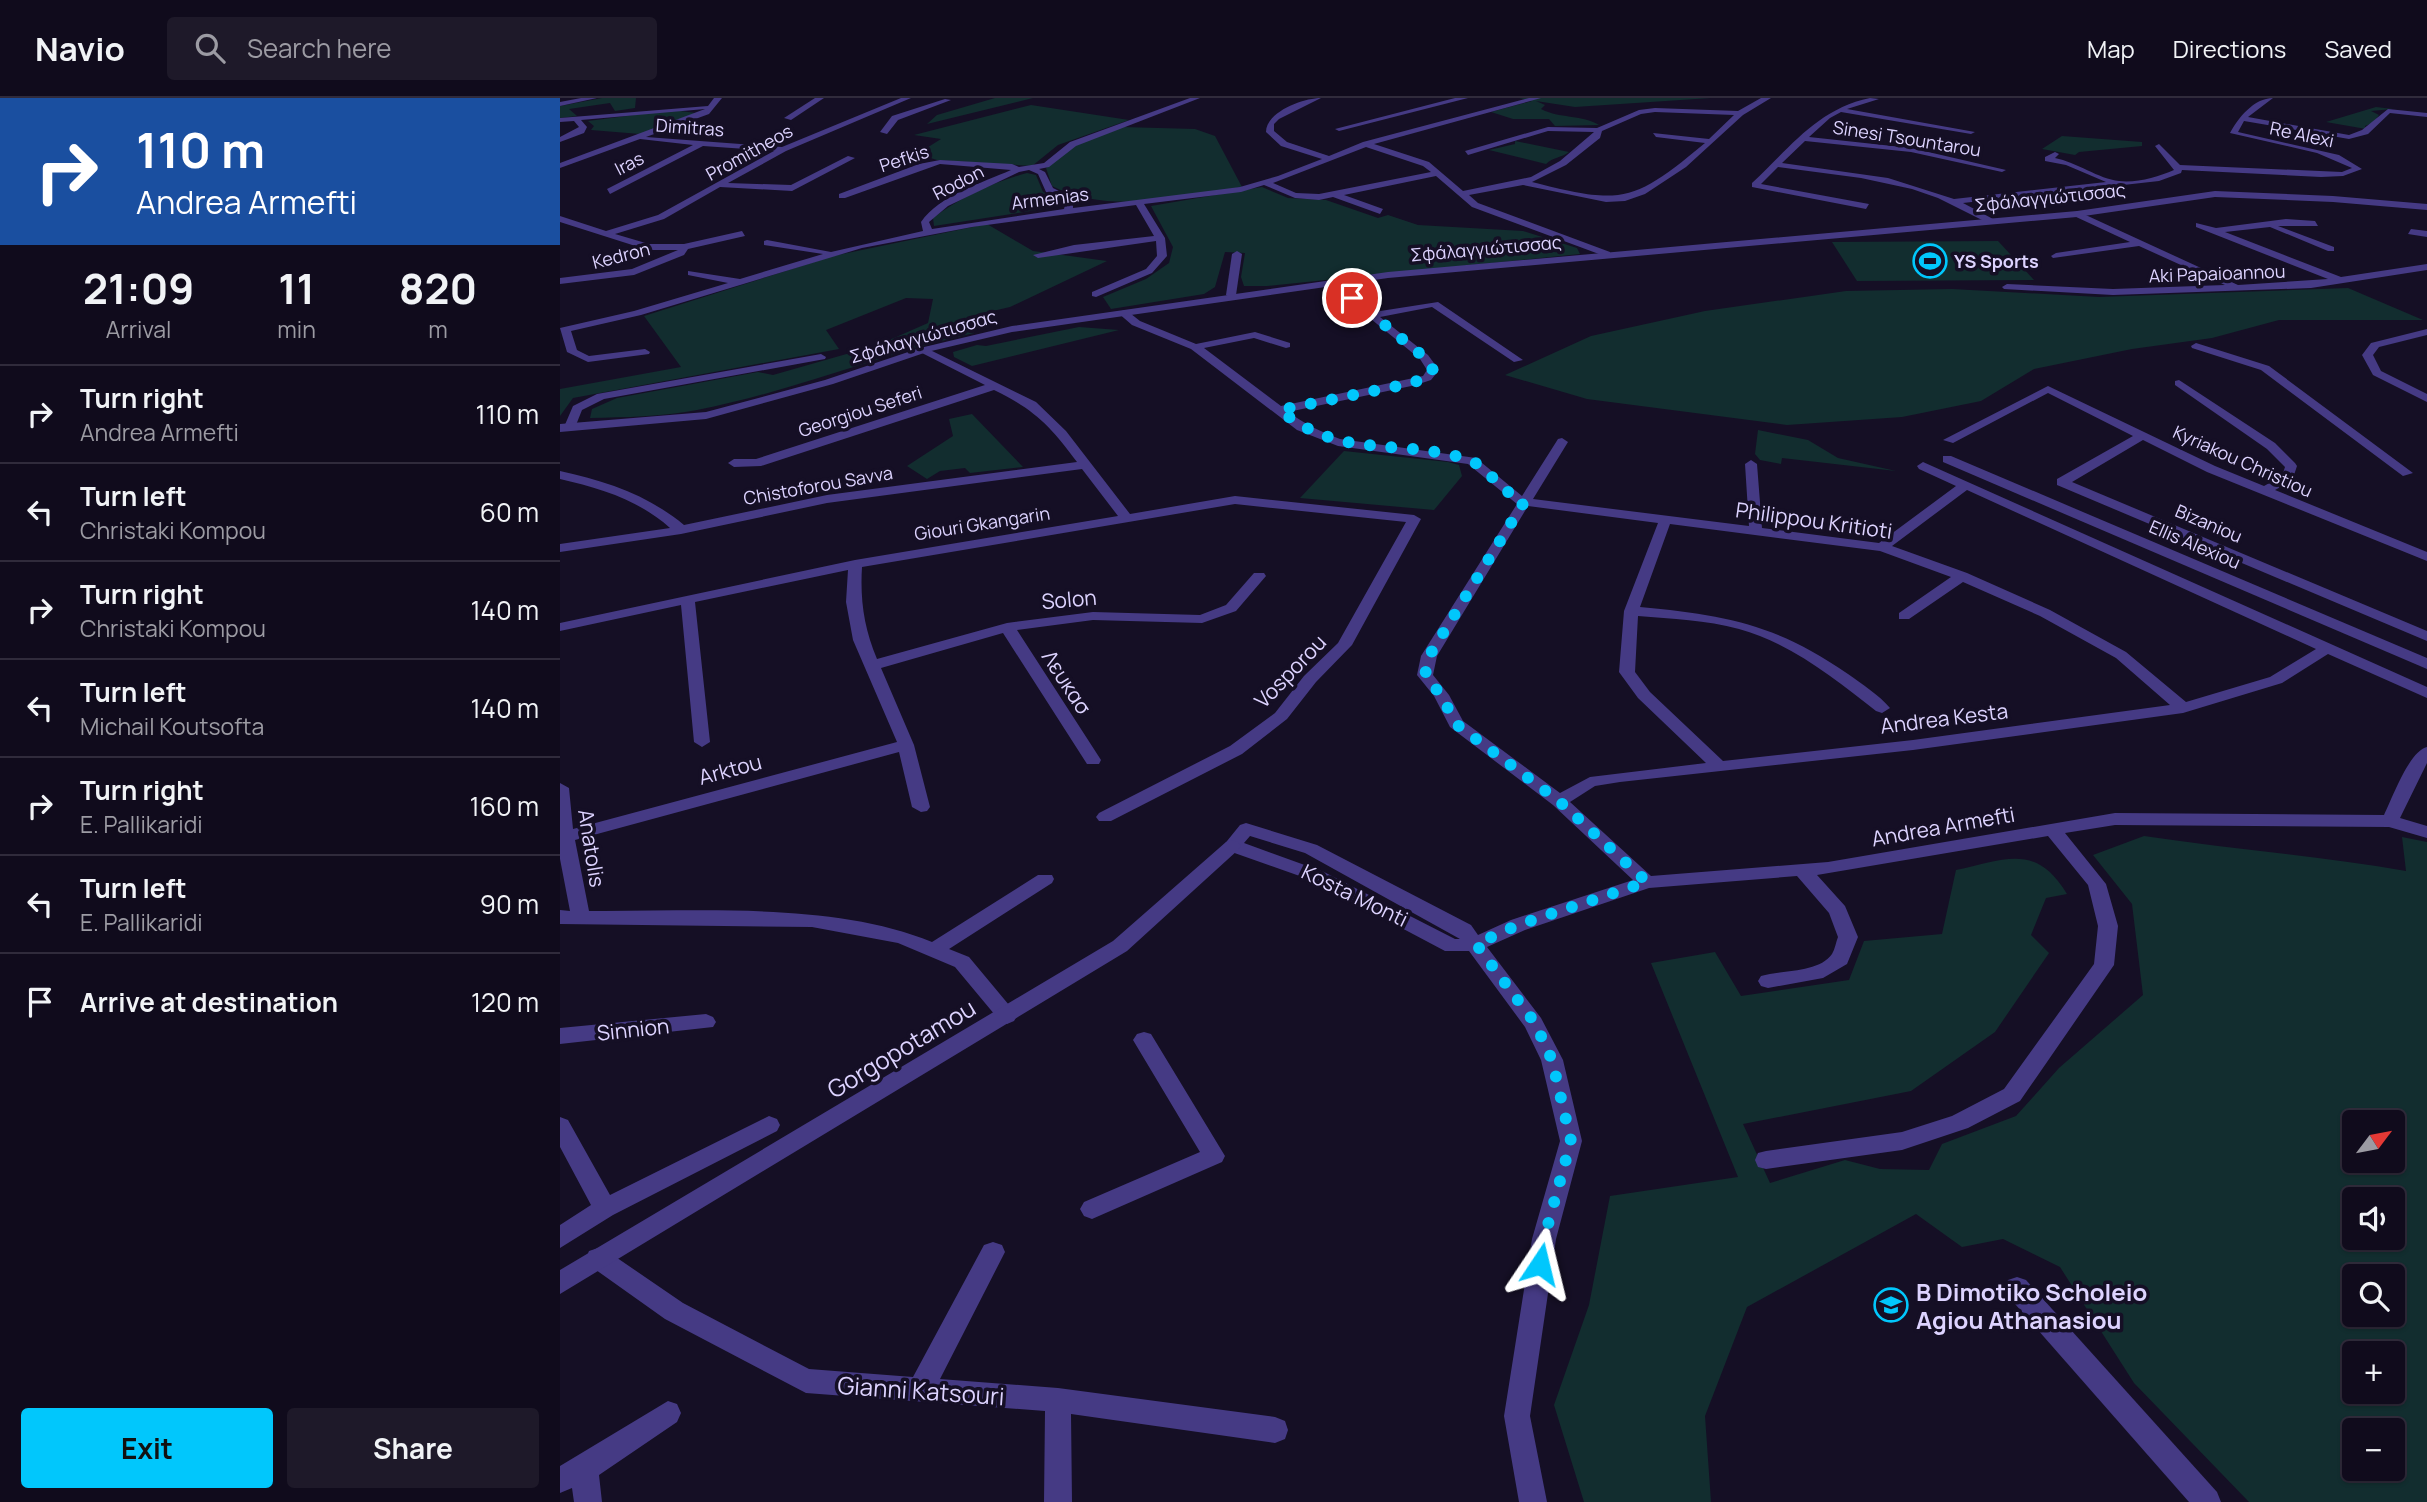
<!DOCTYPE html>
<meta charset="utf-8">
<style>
:root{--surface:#100b1c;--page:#1e1929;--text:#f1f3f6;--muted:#9c9ba3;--line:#302b3b;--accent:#01c7fc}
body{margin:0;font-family:Manrope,sans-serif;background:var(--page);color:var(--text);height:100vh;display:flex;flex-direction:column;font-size:26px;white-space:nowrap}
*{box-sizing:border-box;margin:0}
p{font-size:23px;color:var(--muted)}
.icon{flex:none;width:38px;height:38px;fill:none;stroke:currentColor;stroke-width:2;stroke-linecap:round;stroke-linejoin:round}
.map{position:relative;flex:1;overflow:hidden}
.panel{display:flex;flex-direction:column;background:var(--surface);width:560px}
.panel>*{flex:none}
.hud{background:#1a4fa0;color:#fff;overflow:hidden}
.needle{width:46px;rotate:58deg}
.controls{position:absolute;left:1782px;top:1012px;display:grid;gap:14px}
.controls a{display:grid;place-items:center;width:63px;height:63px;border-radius:7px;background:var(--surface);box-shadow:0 2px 5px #0004,0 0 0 2px var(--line);font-size:35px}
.pin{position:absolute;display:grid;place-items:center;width:60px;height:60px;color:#fff;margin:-30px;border:4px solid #fff;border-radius:50%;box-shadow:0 2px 7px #0007}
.me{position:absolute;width:77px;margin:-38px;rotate:10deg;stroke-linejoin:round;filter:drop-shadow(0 0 5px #0008)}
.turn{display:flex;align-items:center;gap:24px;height:147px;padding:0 21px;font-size:32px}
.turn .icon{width:91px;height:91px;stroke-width:2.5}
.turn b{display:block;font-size:49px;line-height:60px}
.eta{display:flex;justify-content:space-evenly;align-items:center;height:119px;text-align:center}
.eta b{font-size:42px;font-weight:700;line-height:49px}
.action{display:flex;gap:14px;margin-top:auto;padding:14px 21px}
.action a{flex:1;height:80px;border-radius:7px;background:var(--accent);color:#111;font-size:28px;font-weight:700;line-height:80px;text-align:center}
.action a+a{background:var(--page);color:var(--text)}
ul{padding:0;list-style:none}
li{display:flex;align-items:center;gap:21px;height:98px;padding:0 21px;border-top:2px solid var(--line)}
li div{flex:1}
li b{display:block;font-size:26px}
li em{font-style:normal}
header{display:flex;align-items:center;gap:42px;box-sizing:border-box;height:98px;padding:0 35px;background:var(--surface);border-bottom:2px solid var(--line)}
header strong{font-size:33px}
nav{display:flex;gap:38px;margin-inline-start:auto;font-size:24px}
.search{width:490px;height:63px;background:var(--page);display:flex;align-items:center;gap:18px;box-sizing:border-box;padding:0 24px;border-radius:7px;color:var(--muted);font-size:26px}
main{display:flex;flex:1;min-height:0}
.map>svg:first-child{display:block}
</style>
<header>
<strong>Navio</strong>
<div class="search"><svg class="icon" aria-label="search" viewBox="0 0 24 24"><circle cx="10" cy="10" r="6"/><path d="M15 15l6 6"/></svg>Search here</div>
<nav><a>Map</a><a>Directions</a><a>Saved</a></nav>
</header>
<main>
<section class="panel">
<div class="hud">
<div class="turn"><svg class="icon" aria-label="right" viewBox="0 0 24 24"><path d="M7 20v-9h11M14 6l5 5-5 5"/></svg><div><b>110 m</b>Andrea Armefti</div></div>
</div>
<div class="eta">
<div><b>21:09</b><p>Arrival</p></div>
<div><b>11</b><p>min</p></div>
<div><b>820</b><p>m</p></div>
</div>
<ul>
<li><svg class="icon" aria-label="right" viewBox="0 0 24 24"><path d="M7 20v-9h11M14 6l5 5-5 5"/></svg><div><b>Turn right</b><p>Andrea Armefti</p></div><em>110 m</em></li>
<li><svg class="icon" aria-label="left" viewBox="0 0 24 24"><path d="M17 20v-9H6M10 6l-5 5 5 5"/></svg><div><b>Turn left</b><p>Christaki Kompou</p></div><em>60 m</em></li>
<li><svg class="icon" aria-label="right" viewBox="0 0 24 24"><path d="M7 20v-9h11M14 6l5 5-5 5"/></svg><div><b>Turn right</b><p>Christaki Kompou</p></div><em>140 m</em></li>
<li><svg class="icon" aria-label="left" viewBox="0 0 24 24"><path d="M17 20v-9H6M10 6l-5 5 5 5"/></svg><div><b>Turn left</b><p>Michail Koutsofta</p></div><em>140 m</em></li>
<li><svg class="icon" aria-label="right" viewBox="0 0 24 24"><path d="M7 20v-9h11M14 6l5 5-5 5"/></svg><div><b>Turn right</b><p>E. Pallikaridi</p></div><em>160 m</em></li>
<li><svg class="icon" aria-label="left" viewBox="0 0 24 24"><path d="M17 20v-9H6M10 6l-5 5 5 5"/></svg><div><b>Turn left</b><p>E. Pallikaridi</p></div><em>90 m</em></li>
<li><svg class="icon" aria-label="arrive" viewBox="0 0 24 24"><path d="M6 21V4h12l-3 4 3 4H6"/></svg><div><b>Arrive at destination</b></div><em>120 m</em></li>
</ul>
<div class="action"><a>Exit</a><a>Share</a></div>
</section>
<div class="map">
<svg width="1867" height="1404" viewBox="0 0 1867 1404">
<rect width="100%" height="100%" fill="#150f25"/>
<g fill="#122d2f" fill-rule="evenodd">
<path d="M42 0H76L75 10 55 13 50 5 9 11 17 18 0 20V8Z"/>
<path d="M435 0H473L367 26 377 17Z"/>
<path d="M959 0H1151L1015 9 976 3 985 7 981 11C1000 21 1020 16 1039 27L995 28 989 21H953L931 14 972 3Z"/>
<path d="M471 7 569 22 498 47 472 68 377 62 364 58 365 51 381 41 354 37Z"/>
<path d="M1816 9 1833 11 1811 13 1819 17 1813 25 1805 28 1806 31 1766 24Z"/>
<path d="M113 12 136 15 80 36 31 32 34 28 28 23Z"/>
<path d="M562 29 635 31 655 38 682 89C624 99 547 117 492 88L486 70 519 45Z"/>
<path d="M1502 38 1582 44V48L1519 54 1515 57 1482 51Z"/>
<path d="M955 43 1009 54C1001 60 993 59 986 66L929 52 955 46Z"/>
<path d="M467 75 476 77 483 94 500 101 502 108 374 128 373 120C401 99 434 84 467 75Z"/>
<path d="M702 89 728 100 766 102 818 120 828 117 858 127 963 133 1017 150 1020 156 707 188H684L681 179 685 155 665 154 655 189 644 196 551 211 543 199 586 181 609 165 613 149 591 108Z"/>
<path d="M427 126 473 153 547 163 450 209 407 219 414 235C321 256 231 294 137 312 102 319 65 319 30 320L32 311 57 300 198 274 213 277 318 247 368 225 373 201 346 200 266 232 279 251 13 300 0 318V291L121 269 84 218 273 158Z"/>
<path d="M1438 143 1474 182 1297 183 1272 144Z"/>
<path d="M1788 190 1863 222H1719L1652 240 1572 251 1474 271 1421 303 1342 319 1227 327 1027 301 945 277 1031 238 1145 213 1286 193 1392 191 1539 199Z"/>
<path d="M519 229 559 232 412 268 394 259 393 254 417 247 426 248Z"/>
<path d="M412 316 463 369 410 375 405 370 380 373 367 381 347 368 393 338 389 321Z"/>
<path d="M1198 332 1248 342 1278 360 1336 373 1222 360 1221 366 1200 362 1195 356Z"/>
<path d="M784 353 888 364 899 367 902 378 874 412 740 400Z"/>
<path d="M1584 738C1671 751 1759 758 1846 773L1842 739 1867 744V1404H1689L1574 1285 1500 1169 1443 1141 1402 1149 1356 1116 1187 1209 1145 1318 1151 1404H1024L994 1307 1029 1207 1050 1098 1178 1079 1091 865 1155 854 1181 898 1289 882 1304 843 1382 836 1396 772C1446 761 1476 745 1507 796L1486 800 1471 837 1489 855 1435 934 1351 993 1183 1026 1210 1085 1285 1062 1320 1071 1369 1072 1382 1046 1456 1018 1499 970 1583 897 1572 806 1533 757ZM1794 1024H1832V1062H1794ZM1794 1101H1832V1139H1794ZM1794 1178H1832V1216H1794ZM1794 1255H1832V1293H1794ZM1794 1332H1832V1370H1794Z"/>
</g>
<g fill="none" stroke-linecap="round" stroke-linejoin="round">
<g fill="#453a84" fill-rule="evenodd">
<path d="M21 0H37L0 8V4Z"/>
<path d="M154 0H162L149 16 86 39 222 49 341 0H351L226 53 168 85 231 87 288 58 295 60 232 93 160 89 104 121 55 136 89 146H124L182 133 185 138 128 151 124 157 74 177 0 186V180L72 171 118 152H88L0 124V118L46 133 98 117 214 53 143 48 50 96 47 91 133 47 80 41 0 70V65L145 11 21 22 27 29 24 35 0 44V39L19 29 14 23 0 24V20L148 8Z"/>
<path d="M255 0H264L231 22 224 20Z"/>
<path d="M630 0H640L516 48 489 69 479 71 485 74 493 90 513 100V110L680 89 718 78 762 61 721 48 706 34C706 14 743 0 761 0L719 21 714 26V33L727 44 769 58 803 44 969 0H981L814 46 869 64 903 93 971 79 1000 63 1034 34 988 33 908 57 905 53 988 29 1037 30 1079 12 1095 10 1178 13 1201 0H1211L1183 17 1126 69 1085 96 1065 103 1046 104 963 87 909 97 918 105 1050 154V158L1047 159 912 109 876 78 784 97 823 111 820 116 773 99 759 102 735 100 704 87 681 94 584 106 605 140 607 158 592 175 536 199 532 198V194L586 171 597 158 596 143 478 160 473 157 514 147 594 138 576 107 412 129 302 150 81 217 11 233 17 252 29 258 85 251 90 254 89 256 28 264 7 254 0 230 74 213 168 185 128 177V173L180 181 263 156 204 147V143L207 142 271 154 363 133 361 124C380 97 422 85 451 72L380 66 285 100H279V96L359 66 380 62 452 66 459 69 484 65 510 44ZM1095 14 1174 17 1149 41 1093 35 1096 39 1145 45C1073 105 1062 107 972 84L1006 67 1040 40 1042 33 1081 16ZM806 49 863 68 871 74 759 96 736 95 713 85ZM469 72 478 76 486 94 506 103 504 111 372 131 369 124 388 108 459 74Z"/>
<path d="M895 0H908L779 33 775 31Z"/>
<path d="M1310 0 1319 1 1287 11 1415 34 1411 36 1281 14 1270 20 1249 39 1351 50 1446 72 1442 74 1351 54 1245 43 1222 65 1328 80 1394 101 1546 84 1506 67 1485 63V59L1495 54 1499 56 1495 60C1516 64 1539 81 1559 83 1577 85 1598 79 1614 72L1595 48 1599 46 1620 67 1782 74 1792 70 1757 55 1670 35C1678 20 1694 0 1713 0L1688 19 1789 37 1802 32 1828 11 1867 15V19L1830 15 1808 36 1789 41 1684 23 1678 34 1779 57 1802 71 1783 78 1761 79 1622 72 1621 75 1599 83 1403 105 1433 121 1430 126 1378 100 1352 91 1301 80 1218 69 1201 86 1309 106 1306 111 1192 89V85C1230 50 1257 11 1310 0Z"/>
<path d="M385 1 391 2 338 22 327 36 320 34 332 18Z"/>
<path d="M1517 113 1678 187 1768 181 1636 129V125L1656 130 1726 121 1755 123 1758 128H1718L1774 149V153H1768L1710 129 1665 134 1781 179 1867 166V172L1751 190 1553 197 1444 191 1442 189 1447 186 1553 191 1665 187 1579 148 1493 160 1491 158 1496 155 1570 144 1514 118Z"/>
<path d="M1851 131 1867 133V139L1848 136Z"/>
<path d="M677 153 682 156 676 197 671 200 666 197 672 156Z"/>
<path d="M768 182H774L814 214 878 204 963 262 954 264 872 209 820 219 868 257 879 272 871 282 856 287 728 314C745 326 761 334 780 341L916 360 962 398 998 341 1002 340 1008 344 973 401 1189 428 1185 366 1191 362 1197 366 1202 430 1319 445 1396 388 1359 371 1357 368 1363 364 1867 589V600L1768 556 1722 585 1623 615 1353 652 1060 684 1035 688 1010 704 1091 778 1268 764 1555 715 1824 717C1832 701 1849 653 1867 649V665L1840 720 1867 728V740L1829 729 1555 727 1505 735 1546 786 1558 828 1554 867 1460 1003 1408 1030 1342 1052 1206 1071 1198 1069 1195 1062 1198 1055 1206 1053 1342 1034 1392 1018 1444 991 1534 866 1538 828 1528 787 1488 738 1257 777 1285 808 1298 839 1287 866 1263 880 1208 890 1201 888 1198 883 1201 878C1221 872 1259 875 1272 856 1275 851 1276 844 1278 839L1269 815 1237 778 1089 790 965 832 927 849 981 920 1003 962 1022 1043 996 1141 970 1318 987 1404H959L944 1318 972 1141 1000 1043 981 962 965 929 909 853H885L751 782 666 752 663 748 680 727 686 725 757 747 911 827 918 837 951 822 1073 782 993 707 890 629 874 598 857 577 861 558 957 406 908 366 778 348 737 332 631 251 572 227 557 214 566 212 580 223 636 246 695 234 730 245V249L726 250 694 240 644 250 721 308 863 278 867 272 860 261 768 186ZM1407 392 1756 551 1710 579 1626 604 1566 554 1490 512 1407 475 1332 448ZM968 408 1098 425 1064 513 1059 574 1078 600 1146 665 1030 679 1000 695 903 623 889 597 873 577 877 558ZM1110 426 1320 453 1391 479 1339 515V521H1349L1403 484 1480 518 1556 560 1610 607 1353 642 1163 663 1090 594 1075 574 1078 518C1112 521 1146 522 1179 531 1231 545 1275 581 1316 613L1322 615 1330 610C1319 597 1302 586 1288 576 1216 526 1165 517 1080 509ZM690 738 745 755 900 841H895L764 774 684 745Z"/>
<path d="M1867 231V237L1819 249 1813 257 1821 273 1867 296V304L1813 277 1802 257 1811 245Z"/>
<path d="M1636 245 1709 268 1853 375 1843 378 1701 272 1632 250 1631 248Z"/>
<path d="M364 249 476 304 506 333 570 416 675 398 854 417 861 421 792 547 756 584 727 621 682 656 551 723H539L536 719 539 715 670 648 715 615 744 578 778 545 846 424 675 406 302 469C300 502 304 530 317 561L447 525 533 514 640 517 666 507 694 475H704L706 478 676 513 642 525 533 522 457 532 541 662 539 666H527L443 535 321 570 354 647 370 709 367 713 361 714 352 709 339 654 15 742 29 813C136 814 273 803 372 844L478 777H492L494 781 492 785 389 851 409 859 454 913 457 918 454 923 447 926 440 923 395 869 338 845 252 829 0 826V812L10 813 0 761V685L9 690 13 731 337 644 293 542 286 504 288 472 135 504 150 644 142 649 134 644 121 507 0 533V525L295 462 558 418 522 371 267 405 121 436 0 454V446L110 430C79 402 40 390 0 381V373C46 383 88 397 124 427L267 397 517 364C490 328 475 312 434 292L201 368 174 369 168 365 174 361H196L425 287 360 254 359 252Z"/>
<path d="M261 256 266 259 265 261 44 301 22 312 14 332 4 329 13 308 37 296Z"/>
<path d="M1619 282 1715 345 1735 365 1737 368 1732 383 1715 392 1867 454V463L1647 374 1583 342 1512 384 1867 533V543L1497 387V381L1573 338 1488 295 1393 345 1383 342 1488 288 1655 368 1704 388 1722 378 1725 369 1707 351 1615 287V283Z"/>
<path d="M1383 358H1391L1867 560V571L1383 364Z"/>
<path d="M146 916 153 919 156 924 153 929 0 946V930Z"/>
<path d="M584 934 591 936 665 1058 662 1064 532 1121 524 1118 520 1111 524 1104 640 1054 573 942 577 936Z"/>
<path d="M209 1018 217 1021 220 1027 217 1033 53 1117 0 1150V1127L31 1107 0 1049V1019L8 1022 50 1097Z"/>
<path d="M433 1144 442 1147 445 1154 380 1281 498 1290 715 1319 725 1323 728 1332 725 1341 715 1345 511 1316 512 1404H484L485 1313 246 1295 105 1221 29 1167 26 1160 29 1153 38 1150 47 1153 123 1205 249 1271 353 1279 424 1147Z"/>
<path d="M1457 1179 1466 1182 1657 1394 1661 1404H1629L1448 1198 1445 1190 1448 1182Z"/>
<path d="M108 1303 117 1306 121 1315 117 1324 39 1377 42 1404H14L12 1390 0 1395V1368Z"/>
</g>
<g fill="#453a84" fill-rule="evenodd">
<path d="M1655 93 1773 98 1867 106V112L1773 104 1655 99 1517 119 828 180 452 234 367 254 273 286 146 321 0 334V326L146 314 265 282 360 250 452 228 828 174 1517 113Z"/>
<path d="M672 742 678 744 681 748 678 752 567 853 0 1196V1172L553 843 666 744Z"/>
</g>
</g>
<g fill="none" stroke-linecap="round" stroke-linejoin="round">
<path stroke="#01c7fc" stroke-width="12" stroke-dasharray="0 21.6" d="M792 200 864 259 873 272 867 279 852 285 720 312C781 363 841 339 909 362 928 369 940 393 964 404L869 558 865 577 881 597 896 626 999 703 1087 784 958 827 916 846 975 925 992 962 1011 1043 984 1141 980 1166"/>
</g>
<defs>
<symbol id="stadium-ring" viewBox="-11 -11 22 22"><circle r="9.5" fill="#150f25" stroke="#01c7fc" stroke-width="1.5"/><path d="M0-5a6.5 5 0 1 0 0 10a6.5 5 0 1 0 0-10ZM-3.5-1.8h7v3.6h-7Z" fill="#01c7fc"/></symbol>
<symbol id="school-ring" viewBox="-11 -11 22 22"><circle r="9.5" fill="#150f25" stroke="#01c7fc" stroke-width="1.5"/><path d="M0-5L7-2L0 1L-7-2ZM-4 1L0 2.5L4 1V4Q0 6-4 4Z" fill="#01c7fc"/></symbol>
</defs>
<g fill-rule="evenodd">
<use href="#stadium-ring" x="1351" y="144" width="38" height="38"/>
<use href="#school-ring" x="1312" y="1188" width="38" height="38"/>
</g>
<g text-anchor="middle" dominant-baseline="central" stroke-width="7" stroke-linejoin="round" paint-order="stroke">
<g font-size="18" fill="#ddd3ff" stroke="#150f25">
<text transform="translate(130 29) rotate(4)">Dimitras</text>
<text transform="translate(1742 36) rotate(12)">Re Alexi</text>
<text transform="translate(1347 40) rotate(9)">Sinesi Tsountarou</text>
<text transform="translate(189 54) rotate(-29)">Promitheos</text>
<text transform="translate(344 60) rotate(-18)">Pefkis</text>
<text transform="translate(69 65) rotate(-27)">Iras</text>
<text transform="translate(398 84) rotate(-27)">Rodon</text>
<text transform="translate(1490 99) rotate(-6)">Σφάλαγγιώτισσας</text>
<text transform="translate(490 100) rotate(-7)">Armenias</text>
<text transform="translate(926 150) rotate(-5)">Σφάλαγγιώτισσας</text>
<text transform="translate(61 157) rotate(-14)">Kedron</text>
<text transform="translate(1657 175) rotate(-2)">Aki Papaioannou</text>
<text transform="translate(363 238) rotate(-16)">Σφάλαγγιώτισσας</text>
<text transform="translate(300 313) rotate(-18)">Georgiou Seferi</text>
<text transform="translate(1683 363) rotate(24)">Kyriakou Christiou</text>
<text transform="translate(258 387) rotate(-10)">Chistoforou Savva</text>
<text transform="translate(422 425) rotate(-9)">Giouri Gkangarin</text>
<text transform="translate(1649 425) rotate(23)">Bizaniou</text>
<text transform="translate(1635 446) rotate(23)">Ellis Alexiou</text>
</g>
<g font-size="18" font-weight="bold" fill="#ddd3ff" stroke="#150f25" text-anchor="start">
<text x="1394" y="163">YS Sports</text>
</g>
<g font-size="21" fill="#ddd3ff" stroke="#150f25">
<text transform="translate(1254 422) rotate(8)">Philippou Kritioti</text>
<text transform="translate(509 501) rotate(-5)">Solon</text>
<text transform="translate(730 573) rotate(-46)">Vosporou</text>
<text transform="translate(507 584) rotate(57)">Λευκασ</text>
<text transform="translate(1384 620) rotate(-7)">Andrea Kesta</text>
<text transform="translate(170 671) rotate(-15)">Arktou</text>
<text transform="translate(1383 728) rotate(-10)">Andrea Armefti</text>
<text transform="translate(32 750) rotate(81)">Anatolis</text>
<text transform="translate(795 797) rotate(26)">Kosta Monti</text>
<text transform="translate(73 931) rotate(-6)">Sinnion</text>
</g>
<g font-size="24" fill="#ddd3ff" stroke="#150f25">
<text transform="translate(341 950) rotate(-31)">Gorgopotamou</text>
<text transform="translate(361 1292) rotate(4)">Gianni Katsouri</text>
</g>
<g font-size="24" font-weight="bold" fill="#ddd3ff" stroke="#150f25" text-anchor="start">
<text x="1356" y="1193">B Dimotiko Scholeio<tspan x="1356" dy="28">Agiou Athanasiou</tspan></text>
</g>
</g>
</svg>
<div class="controls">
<a><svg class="needle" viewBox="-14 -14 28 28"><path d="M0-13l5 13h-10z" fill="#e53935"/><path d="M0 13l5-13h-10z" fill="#9c9ba3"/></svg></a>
<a><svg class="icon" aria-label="sound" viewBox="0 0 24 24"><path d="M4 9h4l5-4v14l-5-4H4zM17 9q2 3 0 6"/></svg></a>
<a><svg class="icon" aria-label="search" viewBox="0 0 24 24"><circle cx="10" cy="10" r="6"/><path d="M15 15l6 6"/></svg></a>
<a>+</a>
<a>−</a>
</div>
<div class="pin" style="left:792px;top:200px;background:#d93025"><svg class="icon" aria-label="arrive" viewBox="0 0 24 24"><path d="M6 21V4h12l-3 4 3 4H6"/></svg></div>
<svg class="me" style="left:980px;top:1166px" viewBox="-20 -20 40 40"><path d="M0-17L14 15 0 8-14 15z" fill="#01c7fc" stroke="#fff" stroke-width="4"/></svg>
</div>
</main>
